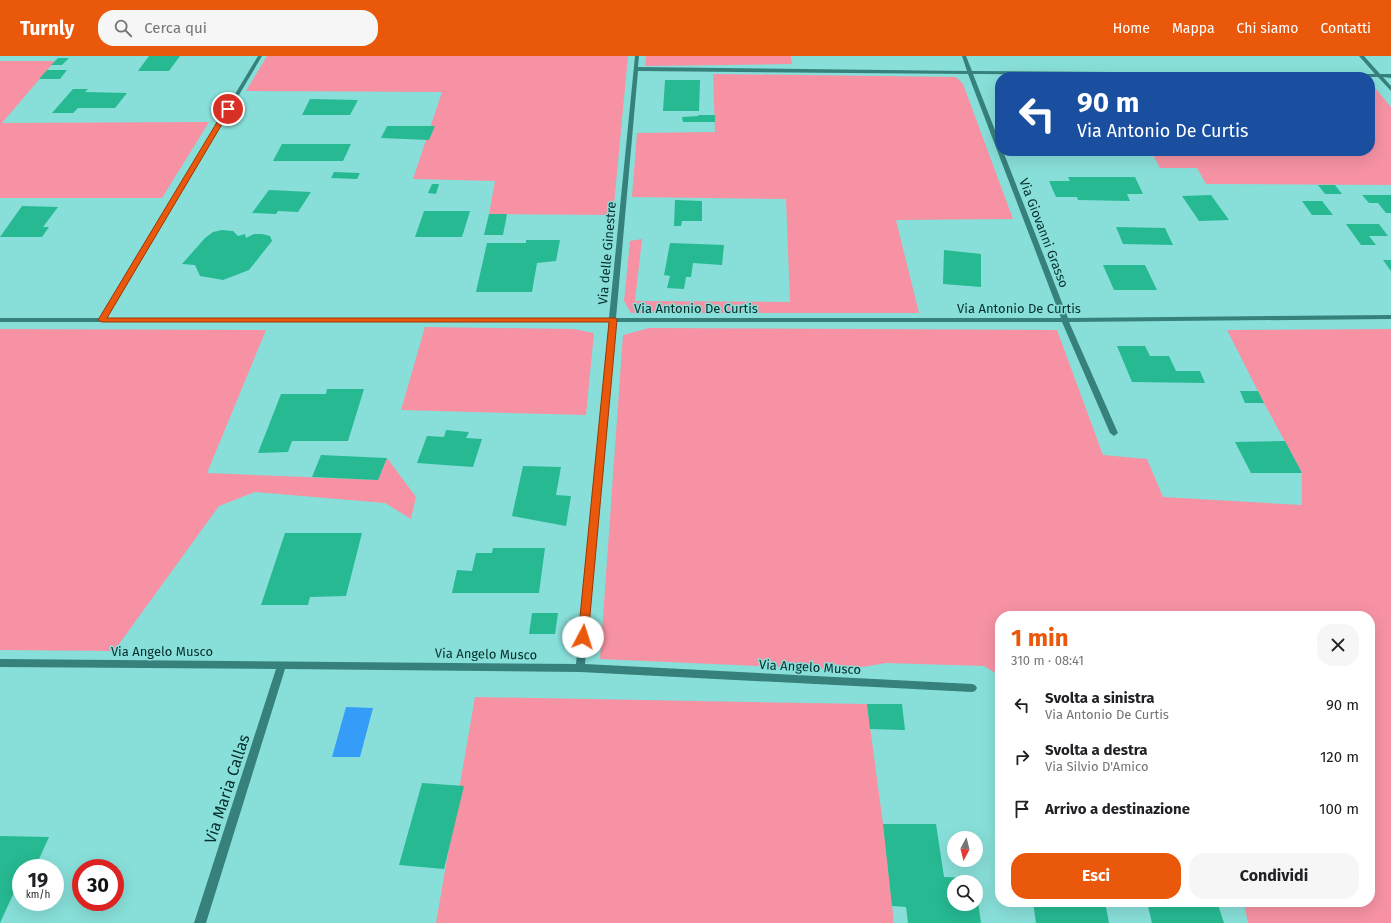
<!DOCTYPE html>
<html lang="it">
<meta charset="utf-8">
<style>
:root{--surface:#fff;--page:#f6f6f6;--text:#202124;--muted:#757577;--accent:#ea580c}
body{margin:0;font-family:"Fira Sans",sans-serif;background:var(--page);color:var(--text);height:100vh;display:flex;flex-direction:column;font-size:15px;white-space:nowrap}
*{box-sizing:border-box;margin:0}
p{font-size:13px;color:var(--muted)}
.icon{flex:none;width:22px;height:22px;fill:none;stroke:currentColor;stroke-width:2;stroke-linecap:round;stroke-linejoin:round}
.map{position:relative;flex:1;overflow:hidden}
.drawer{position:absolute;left:995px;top:555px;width:380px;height:296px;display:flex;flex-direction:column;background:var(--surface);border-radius:16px;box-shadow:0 4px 16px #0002}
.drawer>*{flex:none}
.banner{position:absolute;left:995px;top:16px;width:380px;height:84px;border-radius:16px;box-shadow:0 4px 16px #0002;background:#1a4fa0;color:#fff;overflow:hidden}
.needle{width:26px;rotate:187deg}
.buttons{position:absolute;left:947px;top:775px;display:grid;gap:8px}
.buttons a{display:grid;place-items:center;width:36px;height:36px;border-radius:50%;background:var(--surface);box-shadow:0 4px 16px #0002;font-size:20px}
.speed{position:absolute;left:12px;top:803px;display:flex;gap:8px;font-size:20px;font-weight:700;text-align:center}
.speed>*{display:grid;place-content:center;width:52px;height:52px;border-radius:50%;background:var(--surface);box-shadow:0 4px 16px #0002;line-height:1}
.speed small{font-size:10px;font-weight:400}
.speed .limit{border:6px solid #d22;background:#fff;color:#111}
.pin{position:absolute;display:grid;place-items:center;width:34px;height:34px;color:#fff;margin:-17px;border:2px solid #fff;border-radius:50%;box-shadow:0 1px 4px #0007}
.me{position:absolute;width:44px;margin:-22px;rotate:5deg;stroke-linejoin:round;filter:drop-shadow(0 0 3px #0008)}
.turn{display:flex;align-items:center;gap:14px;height:84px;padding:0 16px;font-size:18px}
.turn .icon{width:52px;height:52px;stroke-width:2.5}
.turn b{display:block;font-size:28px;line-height:34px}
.round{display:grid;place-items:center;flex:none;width:42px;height:42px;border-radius:16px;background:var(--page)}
.overview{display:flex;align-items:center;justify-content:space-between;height:68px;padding:0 16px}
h1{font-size:24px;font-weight:700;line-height:30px;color:var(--accent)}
.action{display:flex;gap:8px;margin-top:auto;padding:8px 16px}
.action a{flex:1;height:46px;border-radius:16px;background:var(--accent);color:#fff;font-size:16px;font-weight:700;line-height:46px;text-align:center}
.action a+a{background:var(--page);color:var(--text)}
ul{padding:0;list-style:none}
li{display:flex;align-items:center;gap:12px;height:52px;padding:0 16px}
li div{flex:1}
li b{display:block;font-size:15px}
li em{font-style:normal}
header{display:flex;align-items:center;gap:24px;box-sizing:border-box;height:56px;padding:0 20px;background:var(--accent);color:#fff}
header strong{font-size:19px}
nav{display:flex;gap:22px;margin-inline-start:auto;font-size:14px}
.search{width:280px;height:36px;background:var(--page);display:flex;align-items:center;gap:10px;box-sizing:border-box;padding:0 14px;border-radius:16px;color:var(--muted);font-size:15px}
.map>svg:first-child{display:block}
</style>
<header>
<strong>Turnly</strong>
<div class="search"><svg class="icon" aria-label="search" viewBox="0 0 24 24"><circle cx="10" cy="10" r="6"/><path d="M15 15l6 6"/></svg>Cerca qui</div>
<nav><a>Home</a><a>Mappa</a><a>Chi siamo</a><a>Contatti</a></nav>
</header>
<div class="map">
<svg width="1391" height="867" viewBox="0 0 1391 867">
<rect width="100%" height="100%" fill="#88dfd9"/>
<g fill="#f692a3">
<path d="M267 0H628L613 159 489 158 495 125 413 123 442 36 246 35Z"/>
<path d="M646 0H791L792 8 645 10Z"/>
<path d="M0 5H55L2 67 209 66 162 142H0Z"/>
<path d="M713 18 956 21 963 28 1013 163 896 164 919 257H631L624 245 630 185 642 183 635 245 790 246 786 143 632 141 637 77 715 76Z"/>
<path d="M1370 26 1391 51V129L1206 128 1197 112H1160L1151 95H1370Z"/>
<path d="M425 271 573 273 594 277 586 359 401 354Z"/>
<path d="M649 272 1057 274 1103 399 1147 403 1163 441 1302 449V417L1264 347 1227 274 1391 273V867H1248L1244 846H1370V560H1000V622L999 619 984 610 886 607 845 614 600 603 623 279Z"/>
<path d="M0 273 266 274 207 417 378 424 387 402 416 441 411 463 385 447 255 436 219 450 114 595 0 594Z"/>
<path d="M475 641 867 648 883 768 894 867H436Z"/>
</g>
<path fill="#359cf8" d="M346 651 373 652 360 701H332Z"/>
<g fill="#26b992">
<path d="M149 0H180L169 15H138Z"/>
<path d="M58 2H69L62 9H51Z"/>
<path d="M47 14H67L60 23H39Z"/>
<path d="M665 24H700L699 55H663Z"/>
<path d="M73 33H88L85 36 127 37 115 52H78L73 57H52Z"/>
<path d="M310 43 358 44 350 59H302Z"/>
<path d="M698 59H715V66H683L682 61 699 60Z"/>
<path d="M387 70H435L429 84 381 82Z"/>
<path d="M282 88H351L343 105H273Z"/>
<path d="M334 116 360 117 357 123 331 122Z"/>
<path d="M1068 121H1135L1143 138H1127L1130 145 1078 144 1077 141H1056L1049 125H1070Z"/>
<path d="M432 128H439L436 138 428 137Z"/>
<path d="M1318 129H1335L1342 138H1325Z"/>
<path d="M269 134 311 136 298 156 278 155 276 158 252 157Z"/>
<path d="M1211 139 1229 164 1199 165 1182 140Z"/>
<path d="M1362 139H1391V157H1386L1378 147H1369Z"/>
<path d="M675 144 702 145V165H682L681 170H674Z"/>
<path d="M1302 145H1322L1333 159H1312Z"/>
<path d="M22 150 58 151 43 171H49L42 181H0Z"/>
<path d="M424 155H470L462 181H415Z"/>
<path d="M489 158H507L503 179H484Z"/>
<path d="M1346 168H1379L1388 180H1369L1376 189H1361Z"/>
<path d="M1116 171 1165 172 1173 189 1123 188Z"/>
<path d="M222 174 233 175 238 180 245 178 246 182 254 178H262L270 180 272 185 249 214 223 224 200 220 195 209 182 208 205 182 213 176Z"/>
<path d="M526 184H560L556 205 537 207 532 236H476L487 187H526Z"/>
<path d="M670 187 724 189 722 209 693 207 691 221H686L684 233 667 232 670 220 664 219Z"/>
<path d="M944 194 981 198V231L943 228Z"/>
<path d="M1383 204H1391V215Z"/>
<path d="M1103 209H1145L1157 234H1114Z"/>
<path d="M1117 290H1145L1150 300H1169L1176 315H1200L1205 327 1132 326Z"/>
<path d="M327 333H364L348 385H292L288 396 258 397 281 338H326Z"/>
<path d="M1240 335H1258L1264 347H1245Z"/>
<path d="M446 374 469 376 466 382 482 383 473 411 417 407 427 380 444 381Z"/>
<path d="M1285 385 1302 417H1251L1235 386Z"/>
<path d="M321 399 387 402 378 424 312 421Z"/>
<path d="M523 410 561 411 556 439 571 440 566 470 512 460Z"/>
<path d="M285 477H362L346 540 310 541 308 549H261Z"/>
<path d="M493 492H545L539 537H452L457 514 472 515 476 497H492Z"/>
<path d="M532 557H558L555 578H529Z"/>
<path d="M867 648H902L905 674 870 673Z"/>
<path d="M422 727 464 730 444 813 399 809Z"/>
<path d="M883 768H936L944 821 974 822 975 826H954V848H976L977 839 981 867H908L906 851 892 850Z"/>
<path d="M0 780 49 781 35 812H21V821L0 867Z"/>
<path d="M1033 846H1105L1109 867H1036Z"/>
<path d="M1147 846H1217L1224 867H1152Z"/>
</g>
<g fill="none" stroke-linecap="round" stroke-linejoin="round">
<path fill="#37817c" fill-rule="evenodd" d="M258 0H262L107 262H609L635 0H639L638 11 967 15 962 0H966L972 15 1375 18 1359 0H1364L1380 18H1391V22L1383 21 1391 30V35L1378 21H1370L973 18 1000 87V95H1003L1068 262 1391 259V263L1069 266 1118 377 1114 380 1110 377 1062 266H616L585 608 972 628 975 629 977 632 975 635 972 636 580 616 285 613 206 867H194L276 613 0 611V603L576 608 609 266H0V262H100ZM638 15 968 18 1061 262H616Z"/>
</g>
<path fill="#ea580c" stroke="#983908" d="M228 51 231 53 107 262H616L617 264 588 581 587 584 583 585 580 584 578 581 609 266H102L98 264 225 53Z"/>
<g text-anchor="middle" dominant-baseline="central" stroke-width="3" stroke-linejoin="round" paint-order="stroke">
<g font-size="13" fill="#062e2b" stroke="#88dfd9">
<text transform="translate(1044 177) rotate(69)">Via Giovanni Grasso</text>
<text transform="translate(607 197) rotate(-85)">Via delle Ginestre</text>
<text x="696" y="252">Via Antonio De Curtis</text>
<text x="1019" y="252">Via Antonio De Curtis</text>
<text x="162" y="595">Via Angelo Musco</text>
<text transform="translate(486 598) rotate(1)">Via Angelo Musco</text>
<text transform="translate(810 611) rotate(3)">Via Angelo Musco</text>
</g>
<g font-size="16" fill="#062e2b" stroke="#88dfd9">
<text transform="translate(227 733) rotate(-72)">Via Maria Callas</text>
</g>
</g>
</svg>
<div class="buttons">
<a><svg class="needle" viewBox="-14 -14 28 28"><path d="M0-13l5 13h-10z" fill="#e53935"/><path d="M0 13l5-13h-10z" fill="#757577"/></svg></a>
<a><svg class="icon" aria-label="search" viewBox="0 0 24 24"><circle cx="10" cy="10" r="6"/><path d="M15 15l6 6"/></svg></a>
</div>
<div class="speed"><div>19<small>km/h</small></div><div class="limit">30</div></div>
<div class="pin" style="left:228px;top:53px;background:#d93025"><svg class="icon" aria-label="arrive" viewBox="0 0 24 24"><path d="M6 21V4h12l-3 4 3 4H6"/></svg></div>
<svg class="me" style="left:583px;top:581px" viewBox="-20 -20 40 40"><circle r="19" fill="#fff"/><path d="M0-13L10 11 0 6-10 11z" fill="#ea580c"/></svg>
<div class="banner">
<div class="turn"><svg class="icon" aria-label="left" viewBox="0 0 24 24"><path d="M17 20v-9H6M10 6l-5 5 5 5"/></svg><div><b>90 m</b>Via Antonio De Curtis</div></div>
</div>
<section class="drawer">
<div class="overview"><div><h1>1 min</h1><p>310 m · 08:41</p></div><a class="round"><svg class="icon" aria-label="close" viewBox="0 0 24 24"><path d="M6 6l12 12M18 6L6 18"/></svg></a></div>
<ul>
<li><svg class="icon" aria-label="left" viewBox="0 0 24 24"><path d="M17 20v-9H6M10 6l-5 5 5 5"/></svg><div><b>Svolta a sinistra</b><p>Via Antonio De Curtis</p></div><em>90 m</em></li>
<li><svg class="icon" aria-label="right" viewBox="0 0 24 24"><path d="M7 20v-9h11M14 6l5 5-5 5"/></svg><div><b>Svolta a destra</b><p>Via Silvio D'Amico</p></div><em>120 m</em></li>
<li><svg class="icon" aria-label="arrive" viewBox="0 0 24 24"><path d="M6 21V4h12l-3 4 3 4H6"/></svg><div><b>Arrivo a destinazione</b></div><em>100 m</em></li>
</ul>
<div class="action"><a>Esci</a><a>Condividi</a></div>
</section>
</div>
